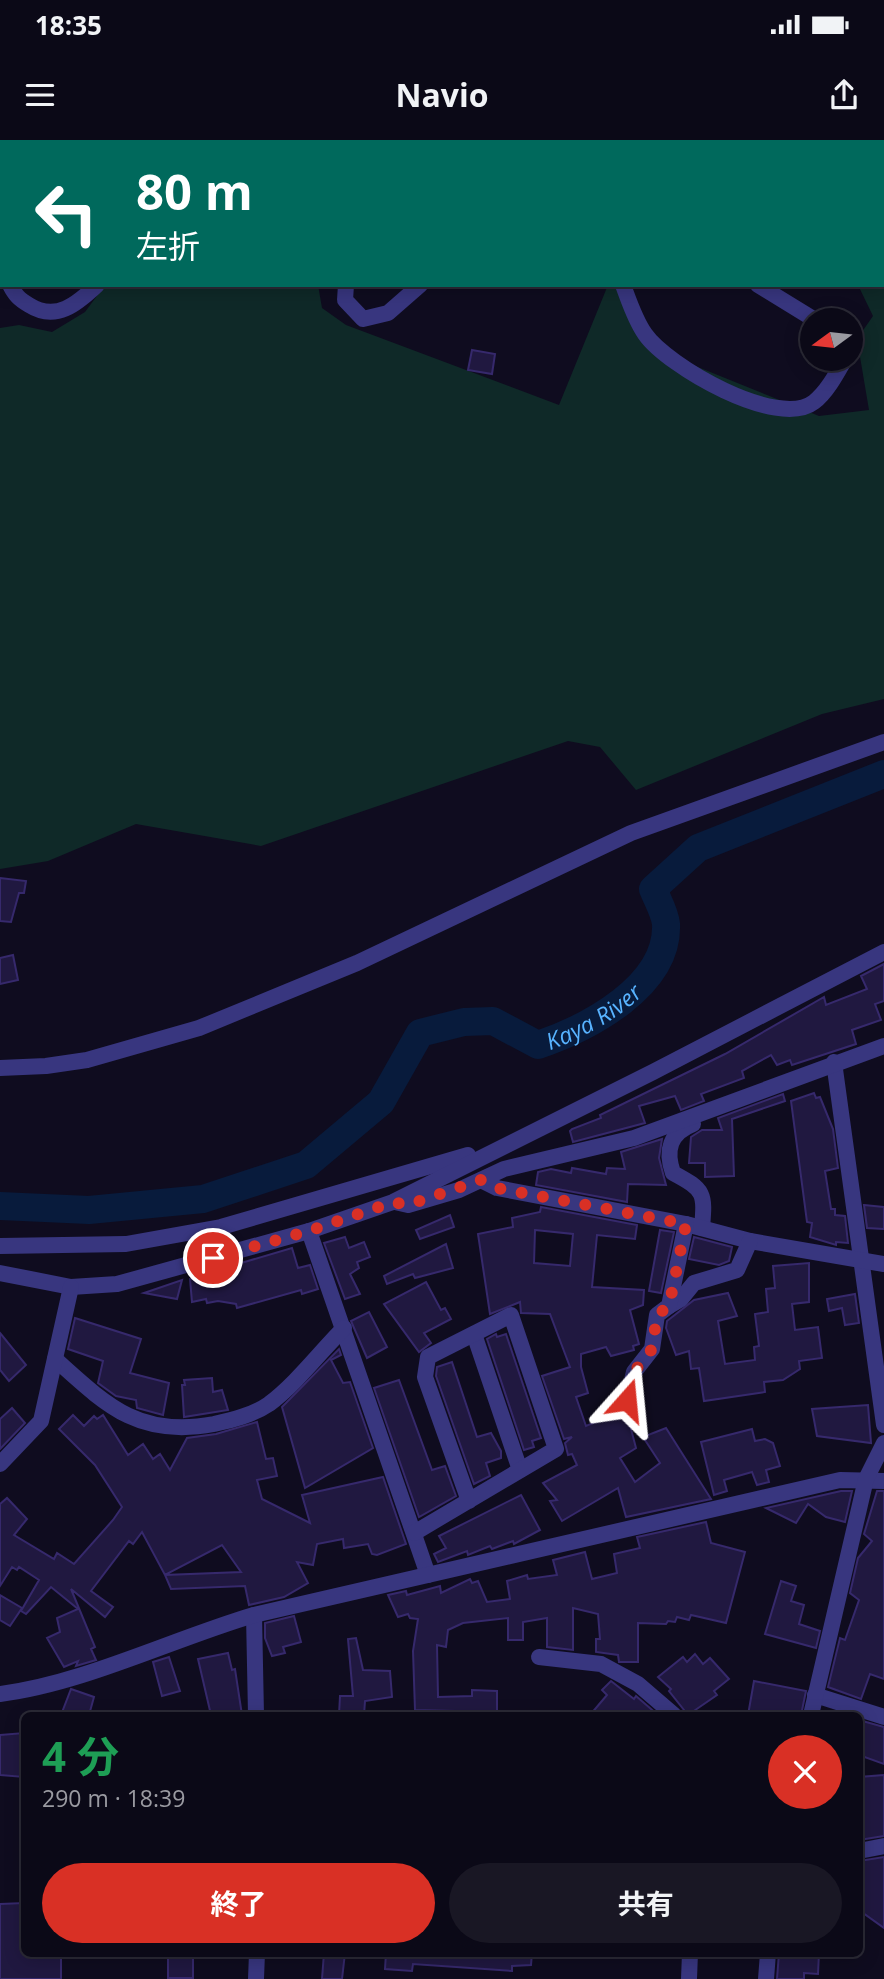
<!DOCTYPE html>
<html lang="ja">
<meta charset="utf-8">
<style>
:root{--surface:#0b0917;--page:#191724;--text:#f1f3f6;--muted:#9a9aa1;--line:#2b2a36;--accent:#d93025}
body{margin:0;font-family:"Open Sans","Noto Sans JP",sans-serif;background:var(--page);color:var(--text);height:100vh;display:flex;flex-direction:column;font-size:26px;white-space:nowrap}
*{box-sizing:border-box;margin:0}
p{font-size:23px;color:var(--muted)}
.icon{flex:none;width:38px;height:38px;fill:none;stroke:currentColor;stroke-width:2;stroke-linecap:round;stroke-linejoin:round}
.map{position:relative;flex:1;overflow:hidden}
.sheet{position:absolute;left:21px;top:1572px;width:842px;height:245px;display:flex;flex-direction:column;background:var(--surface);border-radius:10px;box-shadow:0 4px 18px #0003,0 0 0 2px var(--line)}
.sheet>*{flex:none}
.guide{position:absolute;left:0px;top:0px;width:886px;height:147px;box-shadow:0 4px 18px #0003,0 0 0 2px var(--line);background:#00695c;color:#fff;overflow:hidden}
.needle{width:46px;rotate:255deg}
.tools{position:absolute;left:800px;top:168px;display:grid;gap:14px}
.tools a{display:grid;place-items:center;width:63px;height:63px;border-radius:50%;background:var(--surface);box-shadow:0 4px 18px #0003,0 0 0 2px var(--line);font-size:35px}
.pin{position:absolute;display:grid;place-items:center;width:60px;height:60px;color:#fff;margin:-30px;border:4px solid #fff;border-radius:50%;box-shadow:0 2px 7px #0007}
.me{position:absolute;width:77px;margin:-38px;rotate:18deg;stroke-linejoin:round;filter:drop-shadow(0 0 5px #0008)}
.turn{display:flex;align-items:center;gap:24px;height:147px;padding:0 21px;font-size:32px}
.turn .icon{width:91px;height:91px;stroke-width:2.5}
.turn b{display:block;font-size:49px;line-height:60px}
.round{display:grid;place-items:center;flex:none;width:74px;height:74px;border-radius:37px;background:var(--page)}
.headline{display:flex;align-items:center;justify-content:space-between;height:119px;padding:0 21px}
h1{font-size:42px;font-weight:700;line-height:52px;color:#1e9e55}
.primary-button{display:flex;gap:14px;margin-top:auto;padding:14px 21px}
.primary-button a{flex:1;height:80px;border-radius:42px;background:var(--accent);color:#fff;font-size:28px;font-weight:700;line-height:80px;text-align:center}
.primary-button a+a{background:var(--page);color:var(--text)}
.status{display:flex;justify-content:space-between;align-items:center;height:49px;padding:0 35px;background:var(--surface);direction:ltr}
.status svg{height:19px;fill:currentColor}
header{display:flex;justify-content:space-between;align-items:center;height:91px;padding:0 21px;background:var(--surface);font-size:32px;font-weight:700}
.map>svg:first-child{display:block}
</style>
<div class="status"><b>18:35</b><svg viewBox="0 0 49 12"><path d="M0 12V9h3v3zM5 12V6h3v6zM10 12V3h3v9zM15 12V0h3v12zM26 1h20v11H26zM47 4h2v5h-2z"/></svg></div>
<header><svg class="icon" aria-label="menu" viewBox="0 0 24 24"><path d="M4 6h16M4 12h16M4 18h16"/></svg>Navio<svg class="icon" aria-label="share" viewBox="0 0 24 24"><path d="M12 15V3M7 8l5-5 5 5M5 13v7h14v-7"/></svg></header>
<div class="map">
<svg width="884" height="1839" viewBox="0 0 884 1839">
<rect width="100%" height="100%" fill="#0f0c1f"/>
<path fill="#0f2928" d="M884 66V559L822 574 636 650 600 607 568 601 261 706 136 684 48 721 0 729V188L19 185 52 192 85 172 105 145H318L322 168 346 185 559 265 608 145H630L643 184 678 219 819 276 869 270 857 199 873 176 858 145H884Z"/>
<g fill="none" stroke-linecap="round" stroke-linejoin="round">
<path stroke="#081b3c" stroke-width="28" id="s1" d="M0 1066 89 1070 203 1059 306 1025 381 962 420 893 464 882 493 881 538 905C588 888 669 846 666 784 665 773 657 759 653 749L698 708 884 634"/>
</g>
<g fill="#201840" stroke="#36296c" stroke-width="2" fill-rule="evenodd">
<path d="M472 210 495 214 492 234 468 230Z"/>
<path d="M0 738 26 741 24 753H19L11 782 0 781Z"/>
<path d="M13 815 18 840 0 844V818Z"/>
<path d="M884 824V861L875 864 881 880 852 890 856 904 792 925 790 920 777 925 771 915 742 931 744 938 701 954 704 961 681 970 675 956 639 966 645 983 573 1002 570 991 572 989 601 978 600 975 725 914 824 857 826 865 867 849 861 836Z"/>
<path d="M814 953 816 958 820 957 833 989 838 1028 825 1031 831 1069H835V1075L845 1076 848 1103 836 1102V1105L810 1097 812 1083 807 1082 791 961Z"/>
<path d="M783 954 785 961 732 979 734 1036 705 1037V1023H689L691 997 702 990H722L718 978Z"/>
<path d="M662 999 659 1018 666 1045 628 1044 627 1062 536 1045 538 1032 551 1029 571 1033 572 1028 606 1034 607 1028 625 1029 621 1012Z"/>
<path d="M864 1065 884 1067V1089L867 1088Z"/>
<path d="M541 1067 637 1085 635 1099 597 1095 592 1147 644 1150 643 1165 630 1170 639 1204 633 1206 634 1210 611 1216 606 1207 581 1214V1227L588 1253 576 1257 586 1286 608 1277 606 1270 619 1267 626 1270 636 1308 620 1318 635 1342 660 1323 643 1297 666 1288 711 1359 626 1377 618 1348 562 1381 550 1361 557 1360 543 1343 577 1325 572 1314 568 1315 565 1303 572 1297 564 1299 542 1236 570 1227 550 1174 521 1173 520 1162 490 1174 478 1094 513 1087 512 1078 540 1072ZM535 1090 573 1094 570 1126 534 1123Z"/>
<path d="M450 1075 454 1087 420 1099 416 1090Z"/>
<path d="M660 1090 674 1092 661 1153 649 1151Z"/>
<path d="M345 1097 349 1108 364 1102 370 1117 357 1122 359 1128 350 1134 360 1154 345 1159 324 1103Z"/>
<path d="M694 1097 732 1107 729 1121 719 1125 689 1119Z"/>
<path d="M446 1104 453 1128 415 1138 413 1134 387 1144 384 1136Z"/>
<path d="M292 1108 298 1128 310 1125 318 1149 302 1154 301 1150 237 1168 236 1164 218 1161 207 1163 206 1159 192 1162 190 1139 208 1136 207 1133Z"/>
<path d="M809 1123V1162L792 1164 795 1190 818 1187 822 1218 799 1221 800 1229 783 1240 764 1242 765 1252 704 1261 699 1228 691 1229 689 1211 676 1215 666 1188 667 1181 694 1160 728 1153 737 1176 718 1181 725 1224 755 1220 754 1207 759 1206 755 1174 768 1172 766 1149 775 1148 773 1126Z"/>
<path d="M182 1140 177 1159 144 1153Z"/>
<path d="M426 1142 441 1170 445 1168 451 1179 424 1193 431 1203 419 1212 384 1164Z"/>
<path d="M855 1154 859 1183 845 1185 842 1168 829 1171 827 1159Z"/>
<path d="M369 1172 387 1207 367 1218 351 1181Z"/>
<path d="M75 1178 141 1199 130 1233 169 1243 163 1275 137 1268 136 1260 116 1256 98 1243 103 1221 68 1209Z"/>
<path d="M0 1193 26 1225 9 1241 0 1230Z"/>
<path d="M496 1194 497 1197 506 1194 541 1298 532 1301 534 1307 524 1310 487 1199Z"/>
<path d="M339 1209 341 1215 331 1220 343 1243 350 1242 373 1308 305 1348 282 1267Z"/>
<path d="M452 1222 477 1297 491 1293 501 1311V1318L486 1323 490 1336 474 1344 436 1236 437 1227Z"/>
<path d="M212 1238 213 1252 222 1250 228 1270 184 1277 182 1245H185L184 1240Z"/>
<path d="M399 1240 432 1330 445 1326 456 1356 419 1377 374 1248Z"/>
<path d="M868 1265 871 1303 817 1296 812 1269Z"/>
<path d="M12 1268 25 1283 0 1309V1279Z"/>
<path d="M73 1275 84 1286 94 1276 97 1279 103 1275 128 1315 143 1304 153 1319 160 1314 170 1330 187 1298 216 1294 257 1282 266 1319 273 1318 277 1336 257 1340 262 1359 310 1383 302 1355 383 1337 406 1404 377 1415 372 1414 368 1404 344 1408 343 1399 317 1404 313 1425 297 1422 308 1443 284 1457 249 1465 245 1446 171 1449 165 1435 241 1432 222 1405 165 1435 142 1392 133 1404 129 1401 91 1451 113 1467 105 1477 71 1449 95 1507 91 1509 96 1520 76 1526 78 1521 64 1527 47 1498 60 1492 57 1478 78 1469 51 1447 26 1474 21 1471 39 1440 19 1427 17 1430 12 1427 0 1446V1364L7 1358 27 1379 14 1395 54 1419 57 1413 74 1424 113 1380 122 1367 95 1325 59 1289Z"/>
<path d="M752 1289 755 1301 765 1299 773 1303 780 1326 766 1330 769 1342 757 1345 752 1332 724 1340 727 1351 714 1355 701 1302Z"/>
<path d="M841 1351H852L845 1382 826 1377 808 1364 796 1383 766 1368Z"/>
<path d="M877 1351H884V1539L870 1534 861 1559 828 1547 840 1498 845 1500 859 1460 850 1453 858 1418 872 1401 864 1394Z"/>
<path d="M521 1355 540 1390 514 1404 513 1401 492 1409 490 1406 468 1415 467 1411 438 1422 434 1414 446 1408 439 1396Z"/>
<path d="M706 1382 711 1403 745 1412 726 1483 691 1475 689 1480 677 1477 675 1482 668 1481 666 1484 638 1483V1522H619L618 1515 596 1512V1499H600L598 1474 573 1468V1510L547 1507V1478L523 1482V1500H508V1478L463 1483 448 1490 446 1507 437 1505 438 1557 472 1556V1550L497 1551V1572L415 1570 413 1511 418 1479 410 1478 408 1474 398 1477 388 1455 406 1451 407 1455 440 1446 441 1453 470 1439 472 1443 478 1441 487 1462 510 1459 507 1441 527 1435 528 1439 557 1435 553 1420 585 1412 592 1439 617 1433 614 1414 640 1408 637 1397Z"/>
<path d="M781 1441 796 1446 791 1461 804 1465 799 1484 820 1491 816 1508 765 1494Z"/>
<path d="M0 1455 22 1468 10 1486 0 1480Z"/>
<path d="M294 1476 301 1502 283 1507 285 1513 272 1516 265 1498V1483Z"/>
<path d="M356 1498 363 1530 390 1531 392 1557 365 1561 364 1575H339L340 1556H353L348 1499Z"/>
<path d="M228 1513 232 1530 235 1529 242 1575H211L198 1519Z"/>
<path d="M695 1514 703 1524 710 1518 729 1539 714 1551 717 1555 688 1575 669 1551 671 1549 658 1537 683 1517 687 1522Z"/>
<path d="M169 1517 180 1551 162 1556 153 1522Z"/>
<path d="M611 1541 634 1559 636 1556 658 1575H590L607 1555 602 1550Z"/>
<path d="M754 1541 806 1551 801 1575H748Z"/>
<path d="M71 1549 94 1557 89 1575H61Z"/>
<path d="M859 1580 884 1587V1624L859 1615Z"/>
<path d="M24 1593V1637L0 1635V1595Z"/>
<path d="M884 1635V1696L859 1700V1637Z"/>
<path d="M884 1717V1788L859 1770 863 1757 859 1721Z"/>
<path d="M24 1763V1813H61V1839H0V1764Z"/>
<rect x="168" y="1813" width="25" height="25"/>
<path d="M324 1813H345L342 1839H322Z"/>
<path d="M386 1813H532L531 1825 512 1826V1831L413 1824 412 1831 385 1829Z"/>
<path d="M779 1813H819L818 1834 804 1833V1839H777Z"/>
</g>
<g fill="none" stroke-linecap="round" stroke-linejoin="round">
<g stroke="#38367f" stroke-width="16">
<path d="M370 0 371 2"/>
<path d="M32 2 39 0"/>
<path d="M257 2 258 0"/>
<path d="M301 2 303 0"/>
<path d="M0 8H2"/>
<path d="M0 127 2 130"/>
<path d="M10 145C15 155 19 159 29 165 56 182 77 164 97 145"/>
<path d="M346 145 345 160 363 179 388 173 420 145"/>
<path d="M623 145C629 161 635 180 645 194 667 226 778 290 814 262 827 252 837 233 845 219"/>
<path d="M758 145 815 180"/>
<path d="M834 922 884 1285"/>
<path d="M0 928 46 926 87 920 199 888 357 823 631 693 884 602"/>
<path d="M693 984C670 993 665 1010 673 1033 705 1050 705 1053 702 1088"/>
<path d="M481 1040 497 1048 686 1084 750 1101 884 1124"/>
<path d="M395 1062 408 1065 459 1050 504 1029 634 998 884 906"/>
<path d="M309 1091 428 1435"/>
<path d="M0 1106 126 1104 221 1087 468 1015"/>
<path d="M0 1133 71 1147 117 1144 309 1091 393 1062 653 932 884 812"/>
<path d="M669 1166 681 1159 694 1143 737 1130 750 1101"/>
<path d="M474 1194 520 1330"/>
<path d="M55 1219C107 1266 139 1298 214 1284 232 1280 253 1275 269 1264 296 1244 320 1212 344 1188"/>
<path d="M627 1260 634 1232 652 1209 657 1175 669 1166 686 1084"/>
<path d="M0 1324 41 1281 71 1147"/>
<path d="M414 1393 556 1309 511 1175 428 1217 425 1237 469 1361"/>
<path d="M254 1475 256 1575"/>
<path d="M539 1517 601 1524 638 1544 674 1575"/>
<path d="M0 1554C82 1544 173 1499 254 1475L840 1340 884 1341"/>
<path d="M815 1555 884 1577"/>
<path d="M811 1575 866 1339 884 1303"/>
<path d="M859 1711 884 1706"/>
<path d="M256 1839 257 1813"/>
<path d="M689 1839 690 1813"/>
<path d="M766 1839 768 1813"/>
</g>
</g>
<g fill="none" stroke-linecap="round" stroke-linejoin="round">
<path stroke="#d93025" stroke-width="12" stroke-dasharray="0 21.6" d="M213 1118 309 1091 393 1062 408 1065 481 1040 497 1048 686 1084 669 1166 657 1175 652 1209 634 1232 627 1260"/>
</g>
<g text-anchor="middle" dominant-baseline="central" stroke-width="7" stroke-linejoin="round" paint-order="stroke">
<g font-size="23" font-style="italic" fill="#58b3ff" stroke="#0f0c1f">
<text stroke="none"><textPath href="#s1" startOffset="677">Kaya River</textPath></text>
</g>
</g>
</svg>
<div class="tools">
<a><svg class="needle" viewBox="-14 -14 28 28"><path d="M0-13l5 13h-10z" fill="#e53935"/><path d="M0 13l5-13h-10z" fill="#9a9aa1"/></svg></a>
</div>
<div class="pin" style="left:213px;top:1118px;background:#d93025"><svg class="icon" aria-label="arrive" viewBox="0 0 24 24"><path d="M6 21V4h12l-3 4 3 4H6"/></svg></div>
<svg class="me" style="left:627px;top:1260px" viewBox="-20 -20 40 40"><path d="M0-17L14 15 0 8-14 15z" fill="#d93025" stroke="#fff" stroke-width="4"/></svg>
<div class="guide">
<div class="turn"><svg class="icon" aria-label="left" viewBox="0 0 24 24"><path d="M17 20v-9H6M10 6l-5 5 5 5"/></svg><div><b>80 m</b>左折</div></div>
</div>
<section class="sheet">
<div class="headline"><div><h1>4 分</h1><p>290 m · 18:39</p></div><a class="round" style="background:#d93025;color:#fff"><svg class="icon" aria-label="close" viewBox="0 0 24 24"><path d="M6 6l12 12M18 6L6 18"/></svg></a></div>
<div class="primary-button"><a>終了</a><a>共有</a></div>
</section>
</div>
